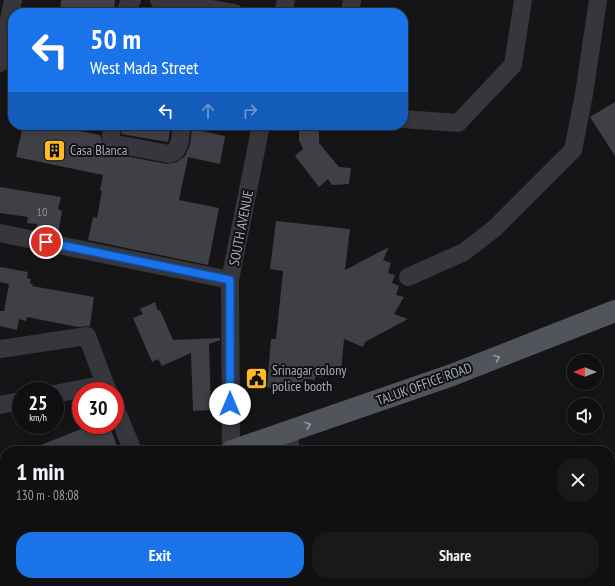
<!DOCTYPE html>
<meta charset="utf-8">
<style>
:root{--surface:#101012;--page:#19191b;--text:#f1f3f6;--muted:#9c9d9f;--line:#303032;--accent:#1a73e8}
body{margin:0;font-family:"PT Sans Narrow",sans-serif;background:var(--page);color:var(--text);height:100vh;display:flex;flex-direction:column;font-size:15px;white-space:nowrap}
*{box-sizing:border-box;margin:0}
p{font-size:13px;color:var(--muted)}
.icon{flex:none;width:22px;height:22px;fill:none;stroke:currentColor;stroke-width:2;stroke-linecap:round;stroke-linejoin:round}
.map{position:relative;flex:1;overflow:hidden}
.side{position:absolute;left:0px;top:446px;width:615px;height:140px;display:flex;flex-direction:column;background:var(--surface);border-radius:16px 16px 0 0;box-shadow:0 2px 6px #0003,0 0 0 1px var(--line)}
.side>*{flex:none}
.hud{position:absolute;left:8px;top:8px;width:400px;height:122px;border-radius:16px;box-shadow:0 2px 6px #0003,0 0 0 1px var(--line);background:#1a73e8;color:#fff;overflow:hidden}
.needle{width:26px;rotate:270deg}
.fabs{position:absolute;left:567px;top:354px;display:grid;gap:8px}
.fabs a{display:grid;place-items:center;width:36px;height:36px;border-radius:50%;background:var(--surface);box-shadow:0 2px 6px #0003,0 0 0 1px var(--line);font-size:20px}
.speed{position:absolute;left:12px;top:382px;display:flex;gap:8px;font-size:20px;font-weight:700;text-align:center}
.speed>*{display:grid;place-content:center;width:52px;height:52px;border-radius:50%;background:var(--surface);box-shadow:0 2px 6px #0003,0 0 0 1px var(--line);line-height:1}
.speed small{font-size:10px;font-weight:400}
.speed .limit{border:6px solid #d22;background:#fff;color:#111}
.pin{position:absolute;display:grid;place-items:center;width:34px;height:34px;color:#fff;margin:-17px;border:2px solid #fff;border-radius:50%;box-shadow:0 1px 4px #0007}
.me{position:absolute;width:44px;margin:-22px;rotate:0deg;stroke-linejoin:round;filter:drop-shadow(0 0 3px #0008)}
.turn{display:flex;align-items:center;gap:14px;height:84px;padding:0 16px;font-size:18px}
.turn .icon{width:52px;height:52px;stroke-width:2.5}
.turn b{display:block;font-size:28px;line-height:34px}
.lanes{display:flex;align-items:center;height:38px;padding:0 16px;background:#0003;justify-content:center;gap:20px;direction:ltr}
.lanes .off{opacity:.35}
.round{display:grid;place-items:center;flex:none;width:42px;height:42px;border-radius:16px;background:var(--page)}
.headline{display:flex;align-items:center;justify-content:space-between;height:68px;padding:0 16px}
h1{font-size:24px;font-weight:800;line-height:30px}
.button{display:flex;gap:8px;margin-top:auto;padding:8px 16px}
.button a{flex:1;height:46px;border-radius:16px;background:var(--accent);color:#fff;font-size:16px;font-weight:800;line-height:46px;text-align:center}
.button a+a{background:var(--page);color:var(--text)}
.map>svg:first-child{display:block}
</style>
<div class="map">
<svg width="615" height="586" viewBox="0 0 615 586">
<rect width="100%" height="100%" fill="#151518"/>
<g fill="#3f4045">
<path d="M61 0H115L114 13H60Z"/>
<path d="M615 102V156L590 117Z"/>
<path d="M23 125H51L100 135 104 147 114 154 167 164 177 162 185 156 190 145 192 129 225 136 220 164 188 157 179 200 219 208 208 265 88 240 93 217 97 218 102 191 100 190 103 175 16 157Z"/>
<path d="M123 125H171L168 142 121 134Z"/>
<path d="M299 129H319V143L339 167 351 168 349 184 332 185 328 179 319 187 295 156 303 149 299 140Z"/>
<path d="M0 187 61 197 58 209 62 211 58 234 36 230 37 224 27 223 28 217 0 213Z"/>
<path d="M276 221 350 229 345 270 389 247 383 260 391 263 388 273 395 275 392 283 399 286 396 295 404 297 394 314 408 319 365 342 363 347 344 339 341 372H335V375L324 374 323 377H315V380L307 379V382H297L296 385 289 384V387L282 386V389L267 387 271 339H276L283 271 270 269Z"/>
<path d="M0 267 28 272 27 278 31 279 30 283 33 284 32 286 94 297 90 326 78 327 27 317 26 321 19 319 17 330 0 326V311H4L9 284 0 282Z"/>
<path d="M155 302 158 311 160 310 173 340 220 338V340L209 344 211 410 193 411 191 353 162 366 158 359 152 362 133 318 143 314 140 309Z"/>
<path d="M91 425H109L119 451H26Z"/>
</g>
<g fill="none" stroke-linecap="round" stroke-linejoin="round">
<g stroke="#36373d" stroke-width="18">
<path d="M159 0 235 13"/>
<path d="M126 13 128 5 132 0"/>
<path d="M283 13 286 0"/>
<path d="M350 13 352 0"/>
<path d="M0 63 13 0"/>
<path d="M403 119 458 123 513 65 523 0"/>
<path d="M113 125C111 133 108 139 116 144L169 154C181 152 180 136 182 125"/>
<path d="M0 233 230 280"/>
<path d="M408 277 464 252 495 228 573 150 584 94 598 0"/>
<path d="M0 349 87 336 105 384"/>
<path d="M55 394 105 384 108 391"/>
<path d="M0 405 21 401"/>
<path d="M115 407 133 451"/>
<path d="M288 431 291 451"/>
<path d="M231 451 230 280 261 125"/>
<path d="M0 483 5 499"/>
<path d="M313 581 314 586"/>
</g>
<g stroke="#52545c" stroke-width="22">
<path d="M232 451 452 375 615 311"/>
<path d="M0 544 5 542"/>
</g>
</g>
<defs><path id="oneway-chevron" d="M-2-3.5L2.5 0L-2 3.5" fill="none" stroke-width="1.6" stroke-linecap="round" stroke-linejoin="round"/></defs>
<g stroke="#959aa6">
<use href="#oneway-chevron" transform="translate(497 358) rotate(-21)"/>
<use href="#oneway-chevron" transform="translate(308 425) rotate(-19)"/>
</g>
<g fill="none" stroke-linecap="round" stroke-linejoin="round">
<defs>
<path id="route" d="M46 242 230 280V404"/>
</defs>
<use href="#route" stroke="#114b97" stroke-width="10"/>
<use href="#route" stroke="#1a73e8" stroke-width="7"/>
</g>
<defs>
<symbol id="building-square" viewBox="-11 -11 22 22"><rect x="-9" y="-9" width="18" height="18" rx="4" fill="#ffbb26" stroke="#101013"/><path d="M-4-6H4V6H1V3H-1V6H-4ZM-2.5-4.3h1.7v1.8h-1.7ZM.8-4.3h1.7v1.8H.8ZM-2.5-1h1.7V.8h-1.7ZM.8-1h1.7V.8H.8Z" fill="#111"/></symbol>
<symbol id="civic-square" viewBox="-11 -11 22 22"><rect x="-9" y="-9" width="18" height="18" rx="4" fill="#ffbb26" stroke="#101013"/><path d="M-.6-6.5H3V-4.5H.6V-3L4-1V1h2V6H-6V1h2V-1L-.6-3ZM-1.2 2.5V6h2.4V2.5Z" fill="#111"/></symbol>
</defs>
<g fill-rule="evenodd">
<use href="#building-square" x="42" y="138" width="25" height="25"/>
<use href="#civic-square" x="244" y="366" width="25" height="25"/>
</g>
<g text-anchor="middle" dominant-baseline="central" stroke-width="4" stroke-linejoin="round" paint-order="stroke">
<g font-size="12" fill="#8c909c">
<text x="42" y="211">10</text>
</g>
<g font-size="14" fill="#a6abb9" stroke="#101013" text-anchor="start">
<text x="70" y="150">Casa Blanca</text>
<text x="272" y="370">Srinagar colony<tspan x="272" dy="16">police booth</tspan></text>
</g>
<g font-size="14" fill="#a6abb9" stroke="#101013">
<text transform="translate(241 228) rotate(-79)">SOUTH AVENUE</text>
<text transform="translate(424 384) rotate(-20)">TALUK OFFICE ROAD</text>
</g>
</g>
</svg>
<div class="fabs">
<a><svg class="needle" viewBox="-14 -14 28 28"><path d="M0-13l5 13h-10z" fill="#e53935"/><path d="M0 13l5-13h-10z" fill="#9c9d9f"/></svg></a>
<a><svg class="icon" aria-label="sound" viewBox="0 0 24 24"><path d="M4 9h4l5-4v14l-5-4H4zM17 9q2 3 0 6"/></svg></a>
</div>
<div class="speed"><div>25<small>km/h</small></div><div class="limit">30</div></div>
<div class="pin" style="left:46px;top:242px;background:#d93025"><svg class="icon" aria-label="arrive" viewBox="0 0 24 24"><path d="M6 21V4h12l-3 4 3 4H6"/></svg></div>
<svg class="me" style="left:230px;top:404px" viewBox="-20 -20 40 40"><circle r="19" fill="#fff"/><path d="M0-13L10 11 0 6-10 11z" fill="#1a73e8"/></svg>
<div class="hud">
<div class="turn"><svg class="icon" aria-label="left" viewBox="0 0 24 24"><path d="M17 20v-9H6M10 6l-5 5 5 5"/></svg><div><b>50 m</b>West Mada Street</div></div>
<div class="lanes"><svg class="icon" aria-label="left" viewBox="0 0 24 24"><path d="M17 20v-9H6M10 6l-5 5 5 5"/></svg><svg class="icon off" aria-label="ahead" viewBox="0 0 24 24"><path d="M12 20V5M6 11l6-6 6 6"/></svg><svg class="icon off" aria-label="right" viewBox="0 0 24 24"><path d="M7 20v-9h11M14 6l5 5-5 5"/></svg></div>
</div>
<section class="side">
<div class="headline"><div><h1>1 min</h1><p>130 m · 08:08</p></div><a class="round"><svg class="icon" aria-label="close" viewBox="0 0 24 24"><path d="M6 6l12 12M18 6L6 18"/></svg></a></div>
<div class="button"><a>Exit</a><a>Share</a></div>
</section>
</div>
